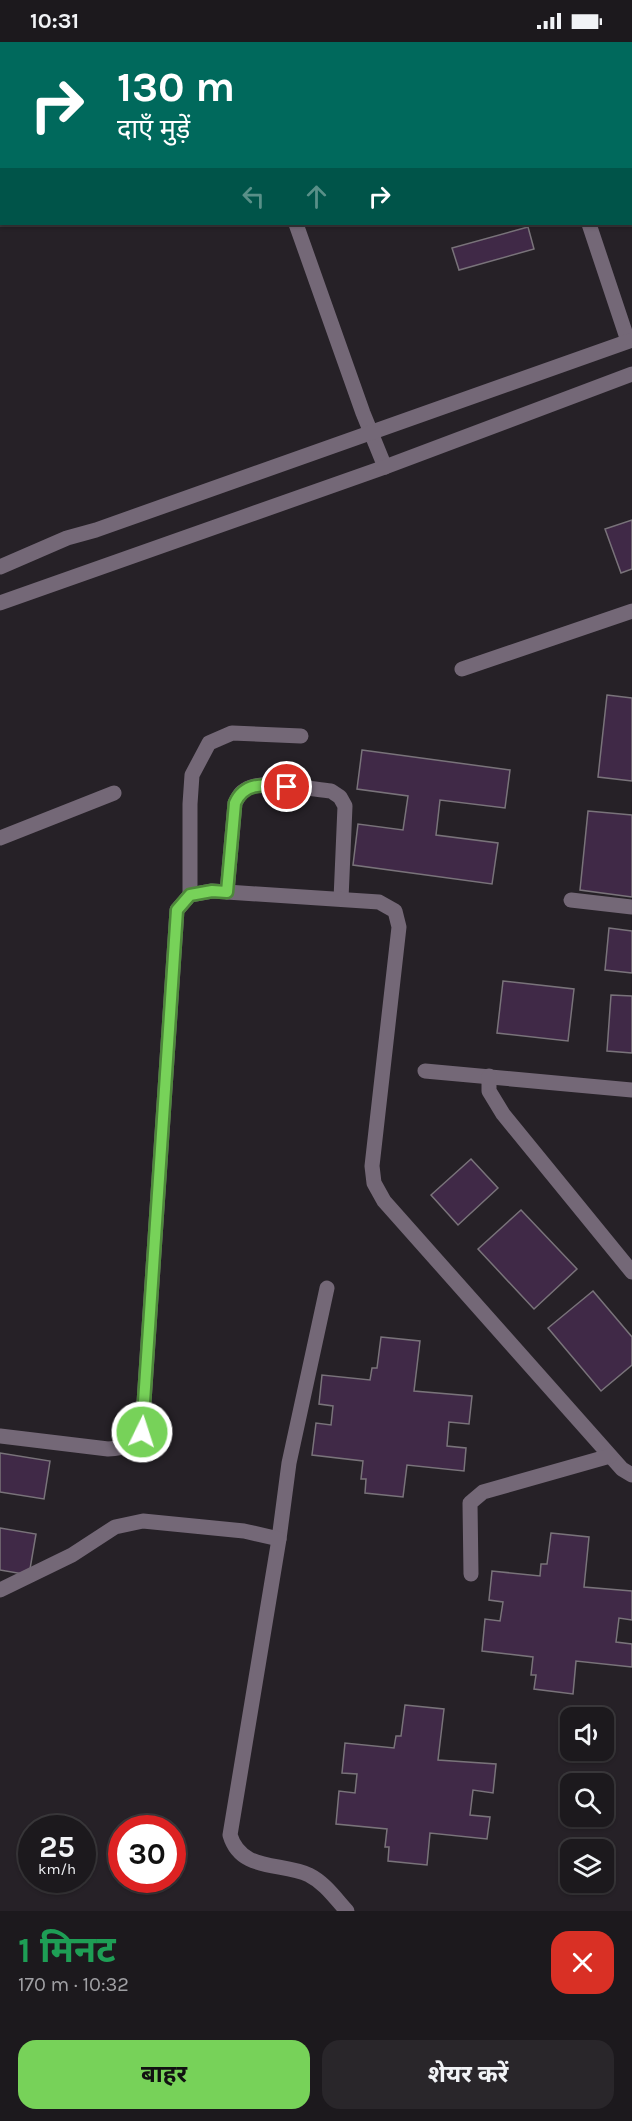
<!DOCTYPE html>
<html lang="hi">
<meta charset="utf-8">
<style>
:root{--surface:#1c191d;--page:#29262a;--text:#f1f3f6;--muted:#a0a0a4;--line:#3a383b;--accent:#77d259}
body{margin:0;font-family:Karla,"Noto Sans Devanagari",sans-serif;background:var(--page);color:var(--text);height:100vh;display:flex;flex-direction:column;font-size:22px;white-space:nowrap}
*{box-sizing:border-box;margin:0}
p{font-size:20px;color:var(--muted)}
.icon{flex:none;width:33px;height:33px;fill:none;stroke:currentColor;stroke-width:2;stroke-linecap:round;stroke-linejoin:round}
.map{position:relative;height:1869px;overflow:hidden}
.panel{display:flex;flex-direction:column;background:var(--surface);flex:1}
.panel>*{flex:none}
.guide{position:absolute;left:0px;top:0px;width:633px;height:183px;box-shadow:0 2px 4px #0004,0 0 0 2px var(--line);background:#00695c;color:#fff;overflow:hidden}
.fabs{position:absolute;left:560px;top:1665px;display:grid;gap:12px}
.fabs a{display:grid;place-items:center;width:54px;height:54px;border-radius:12px;background:var(--surface);box-shadow:0 2px 4px #0004,0 0 0 2px var(--line);font-size:30px}
.speed{position:absolute;left:18px;top:1773px;display:flex;gap:12px;font-size:30px;font-weight:700;text-align:center}
.speed>*{display:grid;place-content:center;width:78px;height:78px;border-radius:50%;background:var(--surface);box-shadow:0 2px 4px #0004,0 0 0 2px var(--line);line-height:1}
.speed small{font-size:15px;font-weight:400}
.speed .limit{border:9px solid #d22;background:#fff;color:#111}
.pin{position:absolute;display:grid;place-items:center;width:51px;height:51px;color:#fff;margin:-26px;border:3px solid #fff;border-radius:50%;box-shadow:0 2px 6px #0007}
.me{position:absolute;width:66px;margin:-33px;rotate:4deg;stroke-linejoin:round;filter:drop-shadow(0 0 4px #0008)}
.turn{display:flex;align-items:center;gap:21px;height:126px;padding:0 18px;font-size:27px}
.turn .icon{width:78px;height:78px;stroke-width:2.5}
.turn b{display:block;font-size:42px;line-height:51px}
.lanes{display:flex;align-items:center;height:57px;padding:0 18px;background:#0003;justify-content:center;gap:30px;direction:ltr}
.lanes .off{opacity:.35}
.round{display:grid;place-items:center;flex:none;width:63px;height:63px;border-radius:18px;background:var(--page)}
.headline{display:flex;align-items:center;justify-content:space-between;height:102px;padding:0 18px}
h1{font-size:36px;font-weight:700;line-height:45px;color:#1e9e55}
.primary-button{display:flex;gap:12px;margin-top:auto;padding:12px 18px}
.primary-button a{flex:1;height:69px;border-radius:18px;background:var(--accent);color:#111;font-size:24px;font-weight:700;line-height:69px;text-align:center}
.primary-button a+a{background:var(--page);color:var(--text)}
.status{display:flex;justify-content:space-between;align-items:center;height:42px;padding:0 30px;background:var(--surface);direction:ltr}
.status svg{height:16px;fill:currentColor}
.map>svg:first-child{display:block}
</style>
<div class="status"><b>10:31</b><svg viewBox="0 0 49 12"><path d="M0 12V9h3v3zM5 12V6h3v6zM10 12V3h3v9zM15 12V0h3v12zM26 1h20v11H26zM47 4h2v5h-2z"/></svg></div>
<div class="map">
<svg width="632" height="1869" viewBox="0 0 632 1869">
<rect width="100%" height="100%" fill="#262127"/>
<g fill="#402947" stroke="#79737a" stroke-width="1.5">
<path d="M282 0H354L355 2H282Z"/>
<path d="M528 185 534 207 459 228 452 206Z"/>
<path d="M632 478V527L621 531 605 487Z"/>
<path d="M607 653 632 656V739L598 735Z"/>
<path d="M362 708 510 728 505 766 440 758 436 793 498 801 492 842 353 823 358 782 403 788 408 754 357 747Z"/>
<path d="M588 769 632 773V855L580 848Z"/>
<path d="M609 886 632 889V931L605 928Z"/>
<path d="M503 939 574 947 568 999 497 991Z"/>
<path d="M611 953 632 954V1011L607 1009Z"/>
<path d="M471 1117 498 1146 458 1183 431 1153Z"/>
<path d="M521 1168 577 1227 534 1267 478 1207Z"/>
<path d="M593 1249 632 1295V1323L601 1349 548 1286Z"/>
<path d="M381 1295 420 1299 414 1349 472 1354 469 1382 449 1380 447 1404 466 1406 464 1429 407 1423 403 1455 365 1451 366 1437H361L363 1419 312 1413 316 1381 331 1383 333 1364 319 1362 322 1333 370 1338 372 1326H377Z"/>
<path d="M0 1411 50 1419 44 1457 0 1450Z"/>
<path d="M0 1486 36 1492 29 1533 0 1528Z"/>
<path d="M551 1491 589 1495 584 1545 632 1549V1578L619 1576 616 1600 632 1602V1625L576 1619 573 1652 534 1647 536 1633H531L533 1615 482 1609 485 1577 500 1579 503 1560 489 1558 492 1529 540 1534 541 1522H547Z"/>
<path d="M405 1663 444 1667 438 1718 496 1722 493 1751 473 1748 470 1773 490 1775 487 1797 430 1791 427 1823 388 1819 389 1805H385L387 1787 336 1782 339 1749 355 1751 357 1732 342 1731 345 1701 394 1706 396 1694H401Z"/>
</g>
<g fill="none" stroke-linecap="round" stroke-linejoin="round">
<g stroke="#746877" stroke-width="15">
<path d="M239 0 240 2"/>
<path d="M527 0V2"/>
<path d="M0 84 2 83"/>
<path d="M296 182 363 371 385 425"/>
<path d="M589 182 628 299"/>
<path d="M0 525 67 496 96 488 632 298"/>
<path d="M0 561 385 425 632 332"/>
<path d="M462 627 632 569"/>
<path d="M0 796 114 751"/>
<path d="M227 850 235 761C239 753 242 748 251 745 269 739 311 747 331 749L340 755 345 764 341 857"/>
<path d="M190 853V762L192 733 209 701 232 691 301 694"/>
<path d="M571 858 632 865"/>
<path d="M425 1029 632 1048"/>
<path d="M489 1034V1049L503 1072 632 1230"/>
<path d="M0 1394 108 1407C124 1406 133 1404 142 1390L177 868 190 853 212 849 227 850 379 860 395 869 399 885 372 1124 374 1141 384 1159 622 1427 632 1433"/>
<path d="M279 1497 289 1421 327 1246"/>
<path d="M471 1532 470 1461 483 1450 610 1414"/>
<path d="M0 1548 72 1513 115 1485 143 1479 244 1489 279 1497 230 1793C241 1830 281 1820 309 1833 325 1841 335 1856 347 1869"/>
</g>
</g>
<g fill="none" stroke-linecap="round" stroke-linejoin="round">
<defs>
<path id="route" d="M142 1390 177 868 190 853 212 849 227 850 235 761C245 739 265 743 287 745"/>
</defs>
<use href="#route" stroke="#4d883a" stroke-width="15"/>
<use href="#route" stroke="#77d259" stroke-width="10"/>
</g>
</svg>
<div class="fabs">
<a><svg class="icon" aria-label="sound" viewBox="0 0 24 24"><path d="M4 9h4l5-4v14l-5-4H4zM17 9q2 3 0 6"/></svg></a>
<a><svg class="icon" aria-label="search" viewBox="0 0 24 24"><circle cx="10" cy="10" r="6"/><path d="M15 15l6 6"/></svg></a>
<a><svg class="icon" aria-label="layers" viewBox="0 0 24 24"><path d="M12 4l9 5-9 5-9-5zM3 14l9 5 9-5"/></svg></a>
</div>
<div class="speed"><div>25<small>km/h</small></div><div class="limit">30</div></div>
<div class="pin" style="left:287px;top:745px;background:#d93025"><svg class="icon" aria-label="arrive" viewBox="0 0 24 24"><path d="M6 21V4h12l-3 4 3 4H6"/></svg></div>
<svg class="me" style="left:142px;top:1390px" viewBox="-20 -20 40 40"><circle r="17" fill="#77d259" stroke="#fff" stroke-width="3"/><path d="M0-11L8 9 0 5-8 9z" fill="#fff"/></svg>
<div class="guide">
<div class="turn"><svg class="icon" aria-label="right" viewBox="0 0 24 24"><path d="M7 20v-9h11M14 6l5 5-5 5"/></svg><div><b>130 m</b>दाएँ मुड़ें</div></div>
<div class="lanes"><svg class="icon off" aria-label="left" viewBox="0 0 24 24"><path d="M17 20v-9H6M10 6l-5 5 5 5"/></svg><svg class="icon off" aria-label="ahead" viewBox="0 0 24 24"><path d="M12 20V5M6 11l6-6 6 6"/></svg><svg class="icon" aria-label="right" viewBox="0 0 24 24"><path d="M7 20v-9h11M14 6l5 5-5 5"/></svg></div>
</div>
</div>
<section class="panel">
<div class="headline"><div><h1>1 मिनट</h1><p>170 m · 10:32</p></div><a class="round" style="background:#d93025;color:#fff"><svg class="icon" aria-label="close" viewBox="0 0 24 24"><path d="M6 6l12 12M18 6L6 18"/></svg></a></div>
<div class="primary-button"><a>बाहर</a><a>शेयर करें</a></div>
</section>
